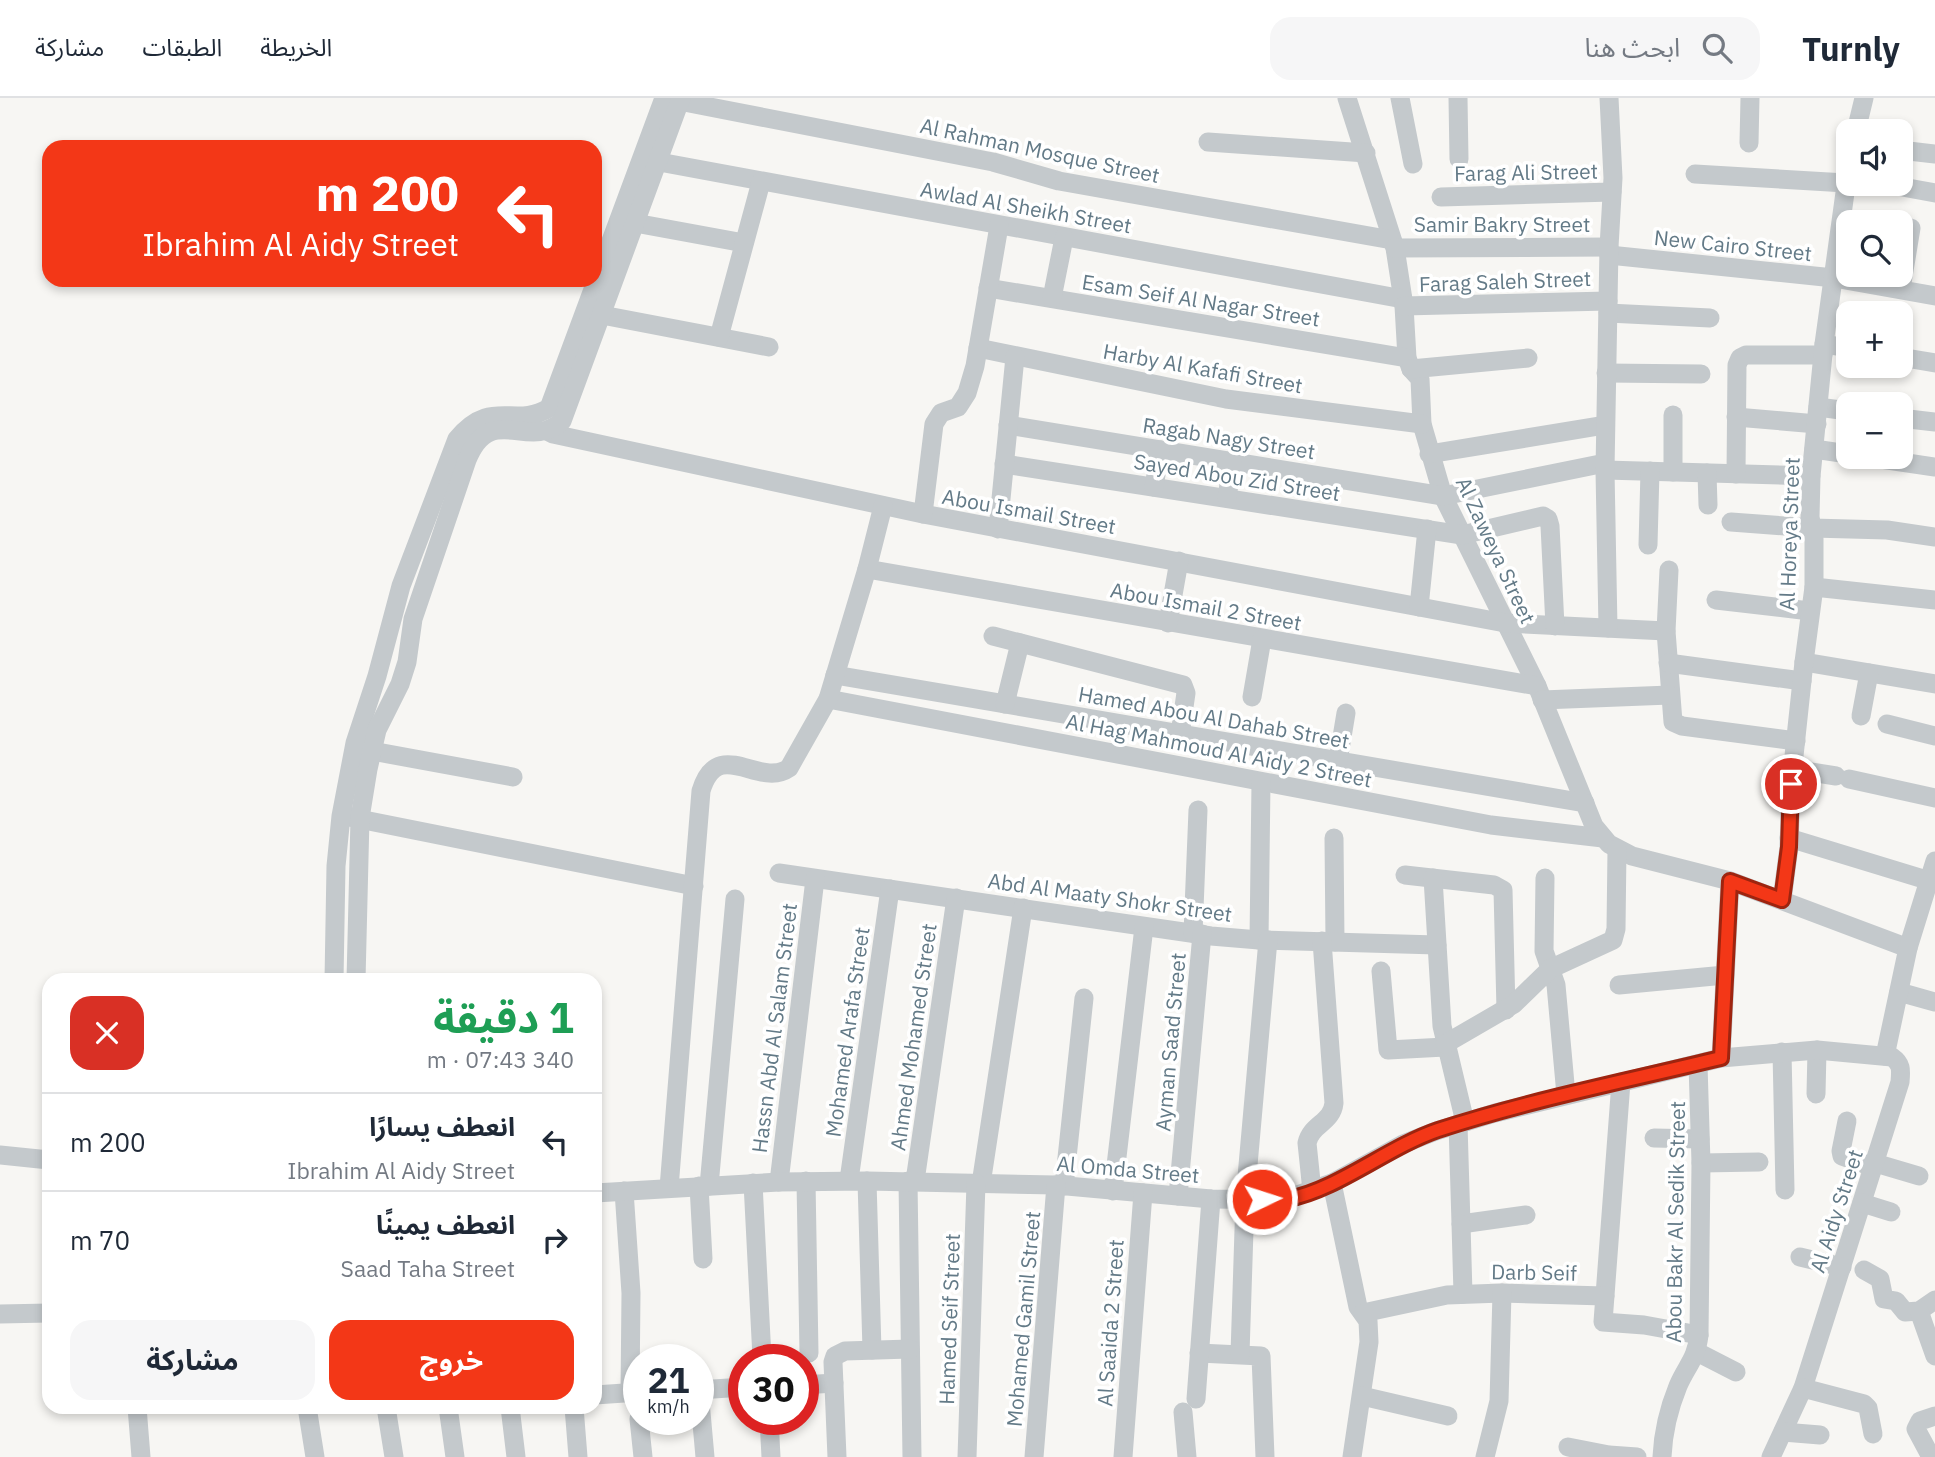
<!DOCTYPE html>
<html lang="ar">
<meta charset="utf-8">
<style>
:root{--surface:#fff;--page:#f6f6f7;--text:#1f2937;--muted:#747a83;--line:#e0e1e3;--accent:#f33717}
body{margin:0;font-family:"IBM Plex Sans","Noto Sans Arabic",sans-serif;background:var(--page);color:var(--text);direction:rtl;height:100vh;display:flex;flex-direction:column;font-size:26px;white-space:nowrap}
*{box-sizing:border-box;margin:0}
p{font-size:23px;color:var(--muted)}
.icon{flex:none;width:38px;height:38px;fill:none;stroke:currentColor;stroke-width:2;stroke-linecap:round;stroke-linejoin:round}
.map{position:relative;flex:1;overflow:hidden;direction:ltr}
.panel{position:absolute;left:42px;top:875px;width:560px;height:441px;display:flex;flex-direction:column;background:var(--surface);border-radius:21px;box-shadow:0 4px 10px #0003;direction:rtl}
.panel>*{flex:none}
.banner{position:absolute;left:42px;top:42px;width:560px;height:147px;border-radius:21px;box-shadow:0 4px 10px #0003;direction:rtl;background:#f33717;color:#fff;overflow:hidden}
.buttons{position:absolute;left:1836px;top:21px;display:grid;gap:14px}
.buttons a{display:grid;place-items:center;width:77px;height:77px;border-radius:14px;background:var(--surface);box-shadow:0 4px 10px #0003;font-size:35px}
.speed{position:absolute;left:623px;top:1246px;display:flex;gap:14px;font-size:35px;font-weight:700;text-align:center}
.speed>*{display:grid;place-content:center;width:91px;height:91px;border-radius:50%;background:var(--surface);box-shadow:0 4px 10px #0003;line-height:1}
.speed small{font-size:18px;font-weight:400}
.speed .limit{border:10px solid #d22;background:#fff;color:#111}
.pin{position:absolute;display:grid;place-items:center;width:60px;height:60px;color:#fff;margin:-30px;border:4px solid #fff;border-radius:50%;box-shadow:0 2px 7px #0007}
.me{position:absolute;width:77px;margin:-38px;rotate:86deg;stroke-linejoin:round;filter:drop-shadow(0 0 5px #0008)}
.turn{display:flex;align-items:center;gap:24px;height:147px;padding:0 28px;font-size:32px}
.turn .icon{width:91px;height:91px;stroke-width:2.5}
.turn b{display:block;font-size:49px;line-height:60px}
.round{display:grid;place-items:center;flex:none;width:74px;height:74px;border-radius:21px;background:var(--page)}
.summary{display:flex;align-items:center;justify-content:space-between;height:119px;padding:0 28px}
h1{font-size:42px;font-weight:700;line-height:52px;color:#1e9e55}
.action{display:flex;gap:14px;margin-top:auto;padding:14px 28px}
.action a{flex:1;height:80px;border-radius:21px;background:var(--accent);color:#fff;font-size:28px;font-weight:700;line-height:80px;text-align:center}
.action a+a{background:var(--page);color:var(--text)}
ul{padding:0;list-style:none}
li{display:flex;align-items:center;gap:21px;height:98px;padding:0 28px;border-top:2px solid var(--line)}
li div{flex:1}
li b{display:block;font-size:26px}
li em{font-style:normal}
header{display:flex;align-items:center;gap:42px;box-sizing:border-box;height:98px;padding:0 35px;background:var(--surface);border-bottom:2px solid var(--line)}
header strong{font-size:33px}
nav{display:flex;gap:38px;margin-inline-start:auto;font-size:24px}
.search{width:490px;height:63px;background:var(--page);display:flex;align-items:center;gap:18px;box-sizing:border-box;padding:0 24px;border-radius:21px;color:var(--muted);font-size:26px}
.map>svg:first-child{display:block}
</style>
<header>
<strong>Turnly</strong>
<div class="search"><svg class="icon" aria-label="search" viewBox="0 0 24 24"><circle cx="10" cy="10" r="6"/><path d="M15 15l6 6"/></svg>ابحث هنا</div>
<nav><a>الخريطة</a><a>الطبقات</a><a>مشاركة</a></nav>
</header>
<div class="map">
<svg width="1935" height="1359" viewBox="0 0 1935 1359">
<rect width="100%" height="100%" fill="#f7f6f3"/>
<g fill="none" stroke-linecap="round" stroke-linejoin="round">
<g stroke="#c4c9cc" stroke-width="19">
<path d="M1347 0 1395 150 1404 208 1407 260 1411 271 1420 281 1422 326 1443 398 1537 588 1594 728 1609 746 1632 758 1730 783 1908 850"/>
<path d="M1400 0 1413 66"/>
<path d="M1458 0 1459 61"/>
<path d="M679 3 993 64 1059 83 1392 142"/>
<path d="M1856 33 1864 0"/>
<path d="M1208 44 1366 55"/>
<path d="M1749 45 1750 0"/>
<path d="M1900 52 1935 56"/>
<path d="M643 61 1403 201"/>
<path d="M1695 76 1846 85"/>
<path d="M1886 86 1935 95"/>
<path d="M1441 99 1612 94"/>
<path d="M635 125 744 145"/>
<path d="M1395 150 1609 149"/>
<path d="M1609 157 1834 180 1935 198"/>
<path d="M988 190 1407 260"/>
<path d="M1901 191 1911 130"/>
<path d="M1052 200 1064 140"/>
<path d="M1404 208 1608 203"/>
<path d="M1608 215 1710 220"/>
<path d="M602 217 769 249"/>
<path d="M719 239 761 84"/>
<path d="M1824 246 1848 250"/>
<path d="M978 250 1226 301 1422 326"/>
<path d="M1900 259 1935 265"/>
<path d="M1411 271 1528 260"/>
<path d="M1606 275 1701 276"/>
<path d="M1818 309 1848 313"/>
<path d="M1736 319 1817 326"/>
<path d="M1900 320 1935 324"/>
<path d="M1008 327 1443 398 1605 365"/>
<path d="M547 333 553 336 923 416 1505 525 1666 533"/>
<path d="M1814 351 1848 356"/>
<path d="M1429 356 1605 327"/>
<path d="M1867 359 1935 369"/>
<path d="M1004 366 1462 437 1543 418 1548 421 1550 428 1555 528"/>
<path d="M1605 372 1811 378"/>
<path d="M1673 374V317"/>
<path d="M1707 375 1708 407"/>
<path d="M1736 376 1737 267 1740 260 1746 257H1823"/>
<path d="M1154 389 1160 352"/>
<path d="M1227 400 1232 365"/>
<path d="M923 416 934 326 941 315 958 309 967 295 975 268 999 128"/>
<path d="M1731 424 1812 430 1887 432 1935 439"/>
<path d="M998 431 1015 259"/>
<path d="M1648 447 1650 373"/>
<path d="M867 471 1537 588"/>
<path d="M1669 472 1666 533 1673 624 1682 628 1796 643"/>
<path d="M1814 489 1935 502"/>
<path d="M1716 502 1810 513"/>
<path d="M1419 509 1427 431"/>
<path d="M1168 525 1179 463"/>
<path d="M1608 530 1605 372 1609 149 1613 80 1609 0"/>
<path d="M993 538 1183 587 1186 595 1180 636"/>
<path d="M1804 564 1935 586"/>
<path d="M1668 565 1802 583"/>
<path d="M835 577 1585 705"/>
<path d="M1252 599 1262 541"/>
<path d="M828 601 1491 727 1603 740"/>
<path d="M1542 602 1670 597"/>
<path d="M1005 606 1020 545"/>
<path d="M1861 618 1869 575"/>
<path d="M1887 626 1935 638"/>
<path d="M372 653 513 679"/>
<path d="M1338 663 1346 615"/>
<path d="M1793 671 1836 678"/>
<path d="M1849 681 1935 700"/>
<path d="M349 719 694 788"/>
<path d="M1334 740 1335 844"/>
<path d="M1789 740 1930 783"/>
<path d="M779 775 1211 838 1259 842 1437 847"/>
<path d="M1405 777 1494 787 1503 792 1506 912"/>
<path d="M1433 780 1442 928 1465 1024"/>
<path d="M1545 780 1544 853 1556 887 1566 997"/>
<path d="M1782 802 1789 749 1791 686 1804 564 1814 489V441L1810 419 1811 378 1824 246 1848 73"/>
<path d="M1193 835 1198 712"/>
<path d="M1259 842 1261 684"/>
<path d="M1381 873 1388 952 1445 949"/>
<path d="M334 882 336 768 341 718 355 645 377 578 401 488 457 341C492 299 514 331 549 310L664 0"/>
<path d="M356 882 360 720 368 671 377 632 400 586 407 564 413 521 467 362C491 303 528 354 562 323L681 0"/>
<path d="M1619 887 1725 877"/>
<path d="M1899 894 1935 904"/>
<path d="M1445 946 1514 906 1550 871 1613 842 1616 831 1617 751"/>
<path d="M1782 954 1785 1092"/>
<path d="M1885 958 1908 850 1935 763"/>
<path d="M1721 960 1730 783"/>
<path d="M1621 984 1603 1224 1644 1227 1699 1237"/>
<path d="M1816 996 1817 952"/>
<path d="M1847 1023 1841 1053 1842 1058 1873 1069"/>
<path d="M1458 1026 1461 1126 1526 1117"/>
<path d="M1654 1040 1700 1041"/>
<path d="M0 1057 49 1062"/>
<path d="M1701 1065 1759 1064"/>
<path d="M1875 1065 1919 1078"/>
<path d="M849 1082 890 791"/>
<path d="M806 1083 809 1255"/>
<path d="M867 1083 872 1252"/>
<path d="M908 1083 912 1359"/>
<path d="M915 1083 956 800"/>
<path d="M779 1084 815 781"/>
<path d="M753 1085 762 1260"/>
<path d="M1332 1085 1358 1209 1368 1223 1369 1244 1352 1359"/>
<path d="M981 1086 1023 810"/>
<path d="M699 1088 703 1161"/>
<path d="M709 1088 735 801"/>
<path d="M1064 1088 1084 900"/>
<path d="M669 1090 701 693C718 637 759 691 789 670L828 601 867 471 883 408"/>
<path d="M624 1093 631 1195 630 1295"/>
<path d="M1113 1093 1144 829"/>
<path d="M1312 1093 1307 1045C1311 1026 1332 1025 1334 1005L1322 843"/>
<path d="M595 1095 779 1084 867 1083 1056 1087 1211 1101 1283 1102 1332 1085 1403 1046 1436 1033 1495 1015 1721 960 1817 952 1892 959C1902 966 1901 972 1900 984L1803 1290 1771 1359"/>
<path d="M1178 1098 1202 836"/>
<path d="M1862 1105 1891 1114"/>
<path d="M1461 1126 1463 1196"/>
<path d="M1800 1159 1842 1169"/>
<path d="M1864 1172 1880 1181 1884 1201 1896 1203 1905 1214 1919 1213 1935 1202"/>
<path d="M1919 1213 1935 1258"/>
<path d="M1363 1215 1447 1197 1502 1195 1605 1198"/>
<path d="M0 1216 49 1215"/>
<path d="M1697 1254 1736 1274"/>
<path d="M1199 1255 1261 1258 1265 1359"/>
<path d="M1240 1256 1245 1101 1268 842"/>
<path d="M803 1287 834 1285"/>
<path d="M1803 1290 1864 1306 1868 1310 1873 1336"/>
<path d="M698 1292 744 1289"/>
<path d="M699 1292 705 1359"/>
<path d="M595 1297 639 1294"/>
<path d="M1362 1298 1448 1318"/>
<path d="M1196 1301 1211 1101"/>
<path d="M137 1309 141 1359"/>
<path d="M307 1309 315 1359"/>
<path d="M386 1309 394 1359"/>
<path d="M448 1309 455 1359"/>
<path d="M510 1309 516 1359"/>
<path d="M574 1309 578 1359"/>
<path d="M1183 1314 1187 1359"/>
<path d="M639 1321 643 1359"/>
<path d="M769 1321 771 1359"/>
<path d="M1783 1334 1820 1337"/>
<path d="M1568 1349 1609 1357 1637 1359"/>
<path d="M837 1359 833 1264 835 1258 845 1253 910 1251"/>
<path d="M967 1359 976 1085"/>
<path d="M1034 1359 1056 1087"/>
<path d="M1123 1359 1143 1095"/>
<path d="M1485 1359 1499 1303 1502 1195"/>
<path d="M1662 1359C1663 1336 1669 1310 1678 1288 1687 1267 1696 1262 1699 1237L1701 1065 1698 966"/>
<path d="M1931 1359 1916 1331 1920 1323 1935 1318"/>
</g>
</g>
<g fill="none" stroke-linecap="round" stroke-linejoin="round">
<defs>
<path id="route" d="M1262 1101C1270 1102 1280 1103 1288 1101 1337 1092 1388 1049 1438 1032 1530 1002 1626 983 1721 960L1730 783 1782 802 1789 749 1791 686"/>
</defs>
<use href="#route" stroke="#9e240f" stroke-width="18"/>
<use href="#route" stroke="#f33717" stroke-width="12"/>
</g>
<g text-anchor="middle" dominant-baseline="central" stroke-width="7" stroke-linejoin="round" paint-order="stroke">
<g font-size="21" fill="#637a87" stroke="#fff">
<text transform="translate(1040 52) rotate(12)">Al Rahman Mosque Street</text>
<text transform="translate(1526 74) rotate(-1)">Farag Ali Street</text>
<text transform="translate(1026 109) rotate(10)">Awlad Al Sheikh Street</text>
<text x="1502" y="126">Samir Bakry Street</text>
<text transform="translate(1733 147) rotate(6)">New Cairo Street</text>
<text transform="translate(1505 183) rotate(-2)">Farag Saleh Street</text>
<text transform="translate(1201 202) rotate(9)">Esam Seif Al Nagar Street</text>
<text transform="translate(1203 270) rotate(10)">Harby Al Kafafi Street</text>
<text transform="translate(1229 340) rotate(9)">Ragab Nagy Street</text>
<text transform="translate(1237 379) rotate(9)">Sayed Abou Zid Street</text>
<text transform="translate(1029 413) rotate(10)">Abou Ismail Street</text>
<text transform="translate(1789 436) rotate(-88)">Al Horeya Street</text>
<text transform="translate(1496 452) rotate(65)">Al Zaweya Street</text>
<text transform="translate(1206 508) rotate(10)">Abou Ismail 2 Street</text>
<text transform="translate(1214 619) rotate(10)">Hamed Abou Al Dahab Street</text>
<text transform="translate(1219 652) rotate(11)">Al Hag Mahmoud Al Aidy 2 Street</text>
<text transform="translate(1110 799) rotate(8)">Abd Al Maaty Shokr Street</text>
<text transform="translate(774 930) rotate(-83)">Hassn Abd Al Salam Street</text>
<text transform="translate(847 934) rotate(-82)">Mohamed Arafa Street</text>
<text transform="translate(913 939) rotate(-82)">Ahmed Mohamed Street</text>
<text transform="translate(1170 944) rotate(-85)">Ayman Saad Street</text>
<text transform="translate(1128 1071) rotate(5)">Al Omda Street</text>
<text transform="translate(1836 1113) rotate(-72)">Al Aidy Street</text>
<text transform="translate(1675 1124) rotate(-89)">Abou Bakr Al Sedik Street</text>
<text transform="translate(1534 1174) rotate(1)">Darb Seif</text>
<text transform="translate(949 1221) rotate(-88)">Hamed Seif Street</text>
<text transform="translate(1023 1221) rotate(-85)">Mohamed Gamil Street</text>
<text transform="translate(1110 1225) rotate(-86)">Al Saaida 2 Street</text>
</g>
</g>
</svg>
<div class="buttons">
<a><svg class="icon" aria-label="sound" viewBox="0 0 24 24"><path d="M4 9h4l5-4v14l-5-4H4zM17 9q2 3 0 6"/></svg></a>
<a><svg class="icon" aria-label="search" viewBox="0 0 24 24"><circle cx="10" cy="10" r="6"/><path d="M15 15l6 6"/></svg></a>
<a>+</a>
<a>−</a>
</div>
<div class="speed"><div>21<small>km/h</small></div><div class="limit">30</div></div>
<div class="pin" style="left:1791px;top:686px;background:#d93025"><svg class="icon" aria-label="arrive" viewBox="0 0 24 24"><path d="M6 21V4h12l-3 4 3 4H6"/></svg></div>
<svg class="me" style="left:1262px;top:1101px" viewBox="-20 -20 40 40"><circle r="17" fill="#f33717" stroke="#fff" stroke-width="3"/><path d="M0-11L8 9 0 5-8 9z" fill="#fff"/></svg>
<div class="banner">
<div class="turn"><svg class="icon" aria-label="left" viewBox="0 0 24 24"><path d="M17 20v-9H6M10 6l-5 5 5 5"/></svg><div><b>200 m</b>Ibrahim Al Aidy Street</div></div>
</div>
<section class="panel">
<div class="summary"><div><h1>1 دقيقة</h1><p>340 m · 07:43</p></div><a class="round" style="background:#d93025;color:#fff"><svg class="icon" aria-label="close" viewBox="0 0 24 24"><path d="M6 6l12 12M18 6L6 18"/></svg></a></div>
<ul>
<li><svg class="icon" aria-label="left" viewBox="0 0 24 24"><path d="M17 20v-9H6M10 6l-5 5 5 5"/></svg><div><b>انعطف يسارًا</b><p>Ibrahim Al Aidy Street</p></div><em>200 m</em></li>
<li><svg class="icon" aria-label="right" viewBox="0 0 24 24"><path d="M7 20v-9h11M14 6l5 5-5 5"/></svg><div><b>انعطف يمينًا</b><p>Saad Taha Street</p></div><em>70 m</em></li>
</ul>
<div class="action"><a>خروج</a><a>مشاركة</a></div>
</section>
</div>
